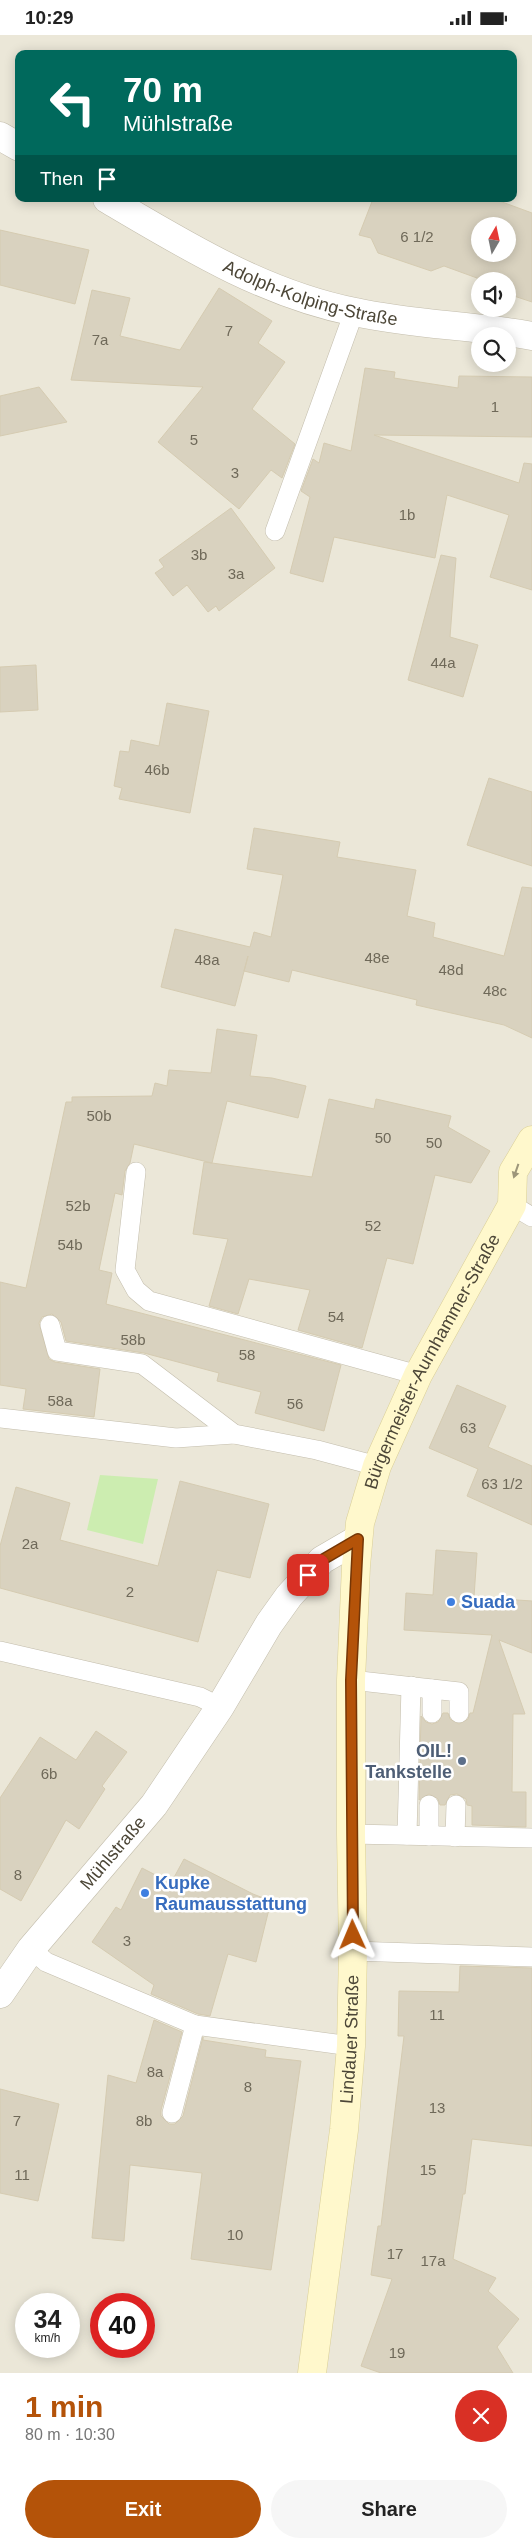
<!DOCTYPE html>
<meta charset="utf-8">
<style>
:root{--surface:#fff;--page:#f6f6f6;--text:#222;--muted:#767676;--accent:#b45309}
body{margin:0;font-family:Arial,sans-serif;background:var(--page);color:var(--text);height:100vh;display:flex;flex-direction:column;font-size:19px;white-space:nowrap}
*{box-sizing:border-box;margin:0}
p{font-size:16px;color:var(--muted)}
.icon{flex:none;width:28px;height:28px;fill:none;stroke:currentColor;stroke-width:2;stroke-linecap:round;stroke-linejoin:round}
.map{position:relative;height:2338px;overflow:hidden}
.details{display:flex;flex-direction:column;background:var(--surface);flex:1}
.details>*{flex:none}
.hud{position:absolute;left:15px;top:15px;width:502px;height:152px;border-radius:10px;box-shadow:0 2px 12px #0003;background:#00695c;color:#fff;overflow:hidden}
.needle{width:32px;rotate:9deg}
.controls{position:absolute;left:471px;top:182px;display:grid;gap:10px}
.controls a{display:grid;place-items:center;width:45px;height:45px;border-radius:50%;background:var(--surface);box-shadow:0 2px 12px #0003;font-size:25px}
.speed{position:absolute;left:15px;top:2258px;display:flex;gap:10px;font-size:25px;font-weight:700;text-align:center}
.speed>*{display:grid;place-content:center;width:65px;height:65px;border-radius:50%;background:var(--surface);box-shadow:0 2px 12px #0003;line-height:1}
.speed small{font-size:12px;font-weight:400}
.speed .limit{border:8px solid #d22;background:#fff;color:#111}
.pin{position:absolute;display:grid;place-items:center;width:42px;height:42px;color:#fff;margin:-21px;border-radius:10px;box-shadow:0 2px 8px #0006}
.me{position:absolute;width:55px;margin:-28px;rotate:359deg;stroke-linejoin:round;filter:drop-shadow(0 0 4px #0008)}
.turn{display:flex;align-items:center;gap:18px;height:105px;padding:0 25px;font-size:22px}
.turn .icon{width:65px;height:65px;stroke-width:2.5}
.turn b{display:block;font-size:35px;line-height:42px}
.then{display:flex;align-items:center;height:48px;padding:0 25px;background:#0003;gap:10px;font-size:19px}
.round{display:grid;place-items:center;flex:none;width:52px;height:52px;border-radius:26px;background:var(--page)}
.head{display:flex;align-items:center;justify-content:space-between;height:85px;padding:0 25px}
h1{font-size:30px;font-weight:800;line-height:38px;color:var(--accent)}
.cta{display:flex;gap:10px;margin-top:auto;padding:10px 25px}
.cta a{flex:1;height:58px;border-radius:30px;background:var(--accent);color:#fff;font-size:20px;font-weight:800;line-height:58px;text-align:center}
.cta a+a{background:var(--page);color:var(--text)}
.status{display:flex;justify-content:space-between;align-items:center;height:35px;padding:0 25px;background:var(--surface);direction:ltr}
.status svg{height:14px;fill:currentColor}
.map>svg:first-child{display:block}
</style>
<div class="status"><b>10:29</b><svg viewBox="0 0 49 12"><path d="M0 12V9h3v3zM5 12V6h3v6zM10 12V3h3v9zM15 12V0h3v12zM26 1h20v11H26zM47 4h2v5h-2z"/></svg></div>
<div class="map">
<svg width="532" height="2338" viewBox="0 0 532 2338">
<rect width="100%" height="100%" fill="#f6f4eb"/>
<path fill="#ebe7d8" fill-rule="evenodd" d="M0 0H532V2338H0ZM19 19H514V164H19ZM480 191H508V219H480ZM480 246H508V274H480ZM480 301H508V329H480ZM26 2269H69V2311H26ZM101 2269H144V2311H101Z"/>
<path fill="#ccedb0" d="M100 1440 158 1444 143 1509 87 1495Z"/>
<g fill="#d9d2bf" stroke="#d5cbb1" fill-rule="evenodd">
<path d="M373 164H494L532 178V267L508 259V246H480V248L477 243 444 231 431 236 378 218 371 203 359 200ZM480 191H508V219H480Z"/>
<path d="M0 195 89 215 75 269 0 250Z"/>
<path d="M219 253 272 286 258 308 285 327 252 374 295 409 282 443 271 435 239 474 158 407 203 352 71 345 92 255 130 263 120 301 180 315Z"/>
<path d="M365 333 395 337 394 343 458 353 459 341 532 342V402L374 400 519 448 524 428 532 429V555L490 542 509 480 447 460 435 523 334 502 323 547 290 538 310 462 301 456 313 424 319 428 324 408 351 416Z"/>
<path d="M39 352 67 387 0 401V361Z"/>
<path d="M231 473 275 533 219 576 216 571 208 577 187 550 173 561 155 538 164 532 159 525Z"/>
<path d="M441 520 456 523 450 602 478 610 463 662 408 645Z"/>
<path d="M36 630 38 675 0 677V632Z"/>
<path d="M167 668 209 676 190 778 119 764 122 753 114 751 120 716 129 717 131 705 159 711Z"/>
<path d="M489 743 532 757V831L467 810Z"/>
<path d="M254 793 340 807 337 822 416 835 407 881 435 888 433 902 504 921 522 852 532 853V1003L504 990 416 970 417 965 292 935 289 947 244 936 248 921 235 971 161 952 175 894 250 912 254 897 271 902 283 840 247 834Z"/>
<path d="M217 994 257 1000 250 1041 272 1043 306 1051 298 1083 227 1066 212 1128 312 1142 329 1064 374 1074 376 1064 451 1081 448 1092 490 1116 471 1148 435 1140 413 1229 387 1223 362 1313 298 1295 310 1255 249 1244 238 1279 209 1271 228 1204 193 1199 204 1127 212 1128 134 1109 130 1128 125 1136 122 1160 115 1158 99 1235 112 1238 106 1269 341 1330 324 1396 255 1378 261 1357 217 1346 219 1338 144 1318 66 1306 61 1287 52 1279 42 1282 39 1288 49 1324 55 1327 100 1334 94 1382 23 1374 26 1354 0 1350V1247L26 1253 66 1067H72V1062L152 1061 155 1048 167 1051 169 1035 211 1038Z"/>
<path d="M457 1350 506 1371 488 1412 532 1431V1490L467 1461 478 1434 429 1413Z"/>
<path d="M180 1446 269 1469 250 1543 217 1535 198 1607 0 1553V1511L16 1452 70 1468 60 1505 158 1531Z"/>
<path d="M436 1515 477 1518 474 1562 532 1566V1618L499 1605 525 1679H513L512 1757H526V1792L472 1790V1771L467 1770 466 1764 457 1759 450 1760 445 1770H440L438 1764 429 1759 419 1765 421 1681 426 1687 432 1689 438 1687 443 1678H448L450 1684 459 1689 468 1684 470 1678H473L492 1600 404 1595 406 1558 433 1560Z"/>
<path d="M96 1696 127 1717 102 1751 105 1754 79 1794 66 1785 21 1866 0 1854V1763L40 1702 76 1725Z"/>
<path d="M184 1824 253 1859 271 1866 256 1927 228 1919 210 1981 198 1979 151 1959 154 1950 92 1907 116 1872 121 1875 142 1833 171 1848Z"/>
<path d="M460 1931 532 1933V2111L472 2104 465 2159H463L453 2224 496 2243 488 2256 519 2284 497 2312 513 2338H381L361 2331 392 2244 371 2240 378 2191H381L404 2001H398L399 1956 459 1957Z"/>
<path d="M154 1985 182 1997 161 2075V2081L169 2089H175L183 2081 203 2002V2005L266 2015 265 2022 301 2026 271 2235 191 2224 202 2138 130 2130 124 2206 92 2203 108 2040 136 2048Z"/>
<path d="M0 2054 59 2069 38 2166 0 2158Z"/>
</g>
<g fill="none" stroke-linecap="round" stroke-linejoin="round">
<defs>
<g id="lane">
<path d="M275 496 354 277"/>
<path d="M136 1137 125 1235 136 1255 149 1266 418 1340"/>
<path d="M512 1170 532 1182"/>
<path d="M50 1290 57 1316 142 1329 234 1399 317 1415 377 1431"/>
<path d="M0 1383 176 1403 234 1399"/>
<path d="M0 1616 200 1662 220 1672"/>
<path d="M351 1645 459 1657V1678"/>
<path d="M432 1678V1654"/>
<path d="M351 1799 532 1803"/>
<path d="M407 1800 411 1651"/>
<path d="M429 1801V1770"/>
<path d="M455 1802 456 1770"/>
<path d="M31 1914 46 1927 195 1990"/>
<path d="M353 1916 532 1922"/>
<path d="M172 2078 195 1990 351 2011"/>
</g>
<g id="street">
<path d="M0 101 19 112"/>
<path id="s1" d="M107 164C185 210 264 259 355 277 413 290 473 290 532 301"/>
<path id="s2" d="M0 1959 31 1914 154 1770 220 1672 269 1589 289 1561 322 1525 358 1504"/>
</g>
<g id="secondary">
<path id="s3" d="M312 2338 344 2095 351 2011 353 1916 351 1799V1645L356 1531 360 1488 377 1431 418 1340 512 1170 513 1137 532 1105"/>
</g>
</defs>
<use href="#lane" stroke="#c3bdac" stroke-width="20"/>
<use href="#street" stroke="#c3bdac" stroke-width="29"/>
<use href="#secondary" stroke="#dacf97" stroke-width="29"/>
<use href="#lane" stroke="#fff" stroke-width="19"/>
<use href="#street" stroke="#fff" stroke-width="28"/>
<use href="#secondary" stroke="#fff8cc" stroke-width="28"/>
</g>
<defs><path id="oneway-solid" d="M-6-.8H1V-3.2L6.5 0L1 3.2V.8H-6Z" transform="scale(1.25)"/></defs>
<use fill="#9d967a" href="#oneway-solid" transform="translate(516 1136) rotate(109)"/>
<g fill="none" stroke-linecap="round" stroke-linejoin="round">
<defs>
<path id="route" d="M308 1540 322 1525 358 1504 351 1645 353 1900"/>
</defs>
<use href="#route" stroke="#753606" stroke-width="12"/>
<use href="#route" stroke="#b45309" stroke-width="9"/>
</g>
<g fill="#3f7fe0" stroke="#fff" stroke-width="2">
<circle cx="451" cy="1567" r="5"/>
<circle cx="145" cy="1858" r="5"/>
</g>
<circle fill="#5c6f8a" stroke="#fff" stroke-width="2" cx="462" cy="1726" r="5"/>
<g text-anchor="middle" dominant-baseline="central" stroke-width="5" stroke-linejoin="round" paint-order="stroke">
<g font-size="15" fill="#6f6959">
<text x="417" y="201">6 1/2</text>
<text x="229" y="295">7</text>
<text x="100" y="304">7a</text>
<text x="495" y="371">1</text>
<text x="194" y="404">5</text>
<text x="235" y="437">3</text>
<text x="407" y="479">1b</text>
<text x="199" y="519">3b</text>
<text x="236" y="538">3a</text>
<text x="443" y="627">44a</text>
<text x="157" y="734">46b</text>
<text x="377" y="922">48e</text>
<text x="207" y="924">48a</text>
<text x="451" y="934">48d</text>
<text x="495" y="955">48c</text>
<text x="99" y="1080">50b</text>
<text x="383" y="1102">50</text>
<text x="434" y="1107">50</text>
<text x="78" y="1170">52b</text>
<text x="373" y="1190">52</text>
<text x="70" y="1209">54b</text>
<text x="336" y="1281">54</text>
<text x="133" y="1304">58b</text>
<text x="247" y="1319">58</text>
<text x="60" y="1365">58a</text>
<text x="295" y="1368">56</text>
<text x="468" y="1392">63</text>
<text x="502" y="1448">63 1/2</text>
<text x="30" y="1508">2a</text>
<text x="130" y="1556">2</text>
<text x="49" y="1738">6b</text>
<text x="18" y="1839">8</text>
<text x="127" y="1905">3</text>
<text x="437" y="1979">11</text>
<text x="155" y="2036">8a</text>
<text x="248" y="2051">8</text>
<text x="437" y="2072">13</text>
<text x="17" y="2085">7</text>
<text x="144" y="2085">8b</text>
<text x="428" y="2134">15</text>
<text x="22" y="2139">11</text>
<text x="235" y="2199">10</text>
<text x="395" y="2218">17</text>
<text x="433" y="2225">17a</text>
<text x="397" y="2317">19</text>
</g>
<g font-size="18" fill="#4c4637" stroke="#fff">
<text stroke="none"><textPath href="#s1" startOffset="226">Adolph-Kolping-Straße</textPath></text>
<text stroke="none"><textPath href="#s3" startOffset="1030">Bürgermeister-Aurnhammer-Straße</textPath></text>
<text stroke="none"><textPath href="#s2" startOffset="181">Mühlstraße</textPath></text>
<text stroke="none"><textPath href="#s3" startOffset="336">Lindauer Straße</textPath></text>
</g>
<g font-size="18" font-weight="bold" fill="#366cbe" stroke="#fff" text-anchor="start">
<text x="461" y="1567">Suada</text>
<text x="155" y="1848">Kupke<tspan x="155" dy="21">Raumausstattung</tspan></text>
</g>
<g font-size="18" font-weight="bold" fill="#4e5e75" stroke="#fff" text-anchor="end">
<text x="452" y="1716">OIL!<tspan x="452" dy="21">Tankstelle</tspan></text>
</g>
</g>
</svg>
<div class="controls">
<a><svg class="needle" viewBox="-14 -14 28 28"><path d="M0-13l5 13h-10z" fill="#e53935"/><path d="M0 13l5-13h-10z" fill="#767676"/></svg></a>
<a><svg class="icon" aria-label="sound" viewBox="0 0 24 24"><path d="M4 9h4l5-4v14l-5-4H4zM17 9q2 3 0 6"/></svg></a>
<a><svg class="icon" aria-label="search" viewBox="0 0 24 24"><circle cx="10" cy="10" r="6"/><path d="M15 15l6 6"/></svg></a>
</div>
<div class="speed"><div>34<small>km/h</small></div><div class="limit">40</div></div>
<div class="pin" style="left:308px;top:1540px;background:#d93025"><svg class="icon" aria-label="arrive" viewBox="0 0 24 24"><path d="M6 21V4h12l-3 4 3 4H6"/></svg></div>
<svg class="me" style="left:353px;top:1900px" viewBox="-20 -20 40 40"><path d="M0-17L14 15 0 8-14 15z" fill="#b45309" stroke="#fff" stroke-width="4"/></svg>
<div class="hud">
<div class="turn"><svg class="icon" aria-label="left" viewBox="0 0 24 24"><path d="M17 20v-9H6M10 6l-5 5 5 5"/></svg><div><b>70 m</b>Mühlstraße</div></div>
<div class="then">Then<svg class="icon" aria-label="arrive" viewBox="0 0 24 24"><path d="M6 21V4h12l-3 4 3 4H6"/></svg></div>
</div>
</div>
<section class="details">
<div class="head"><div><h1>1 min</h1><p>80 m · 10:30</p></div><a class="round" style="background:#d93025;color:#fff"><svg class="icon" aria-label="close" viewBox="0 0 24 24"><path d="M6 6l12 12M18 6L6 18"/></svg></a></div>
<div class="cta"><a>Exit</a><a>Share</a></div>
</section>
